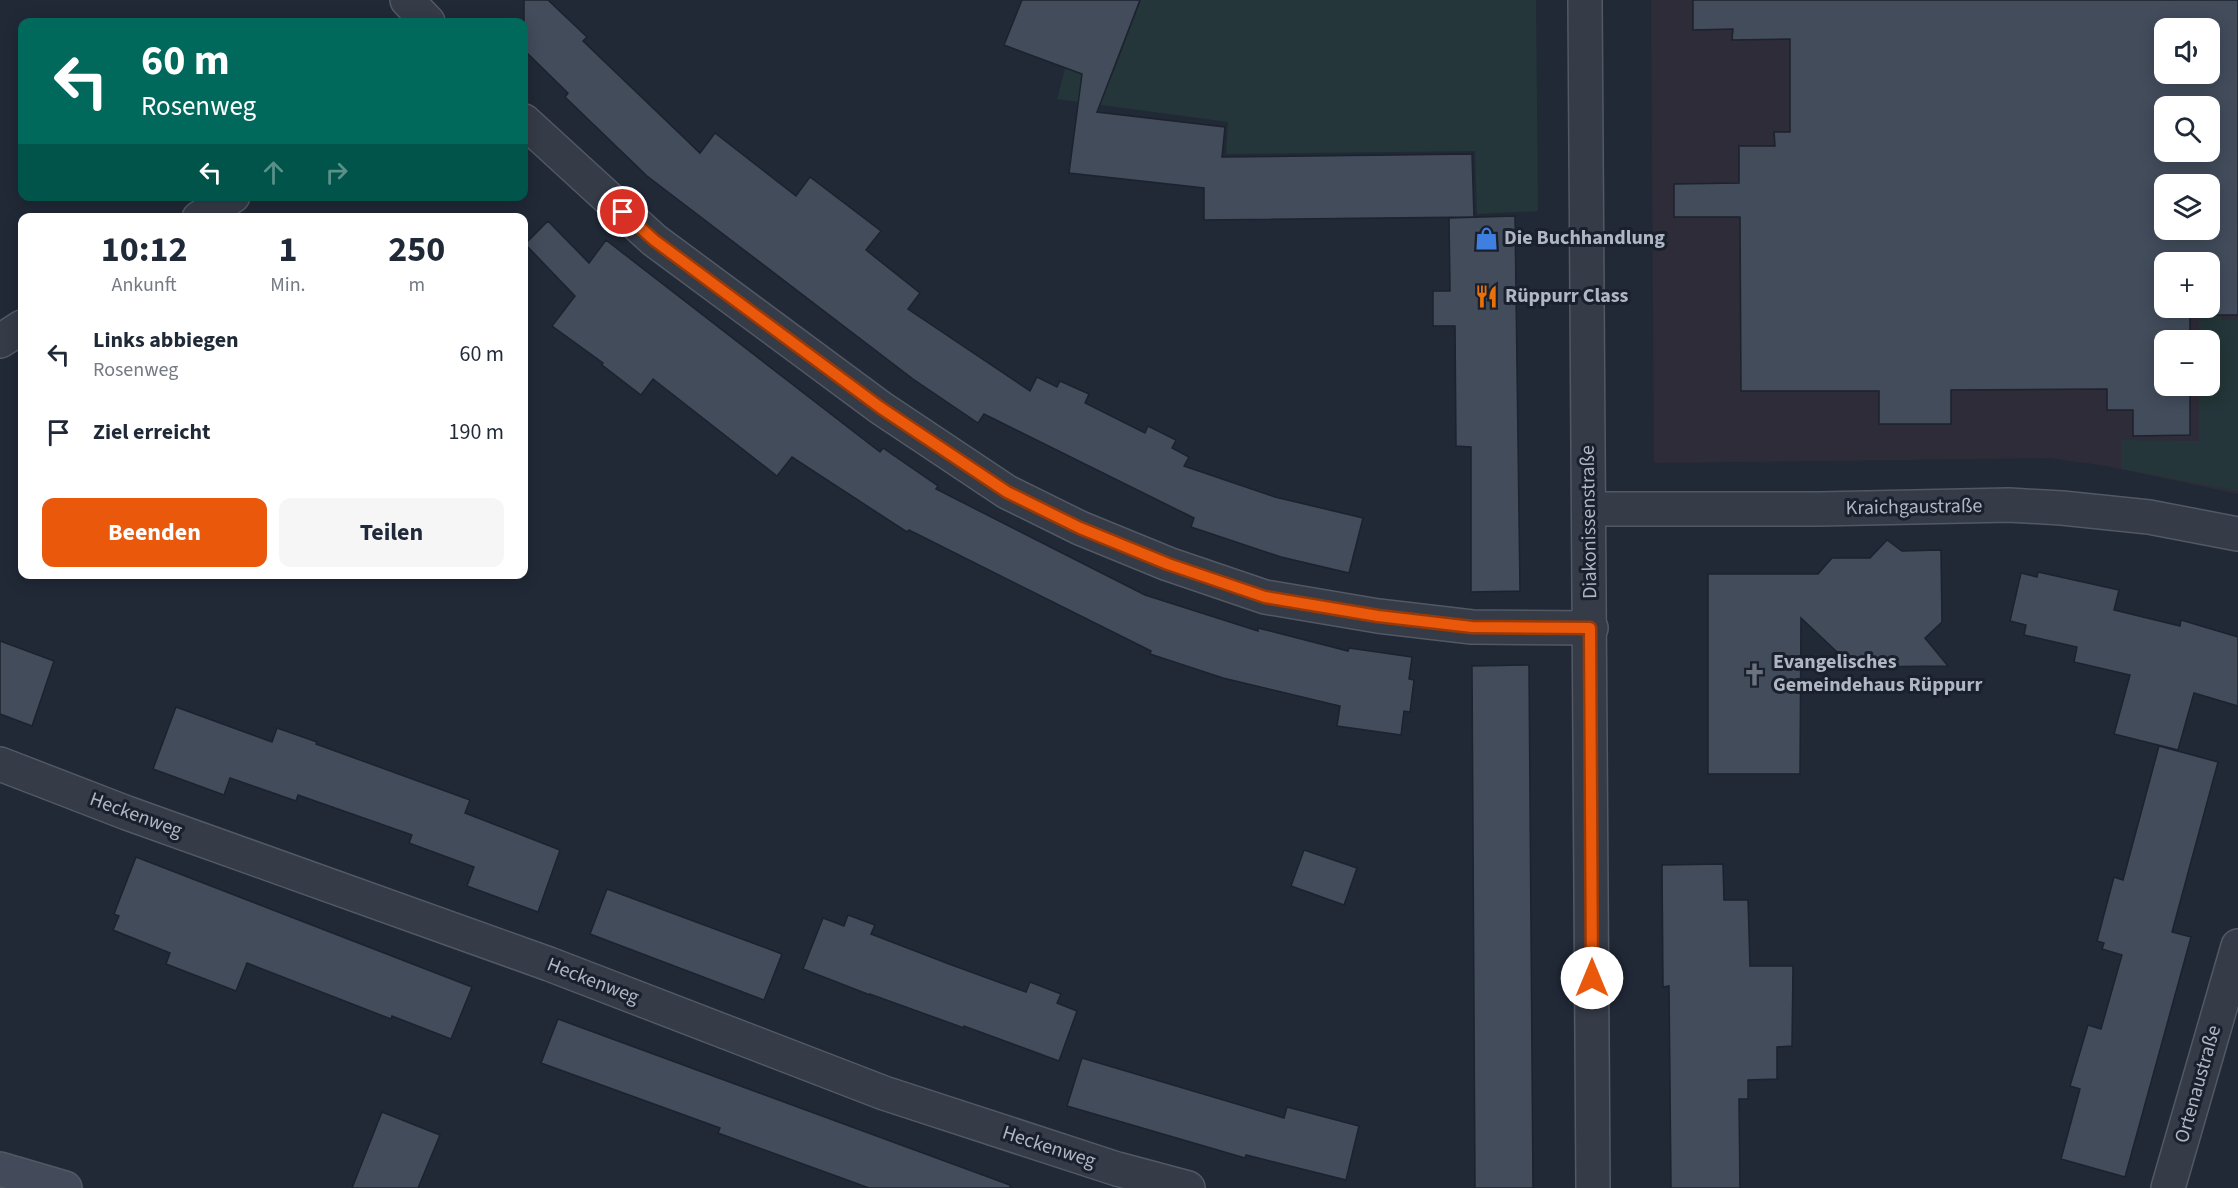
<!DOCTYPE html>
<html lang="de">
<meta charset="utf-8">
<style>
:root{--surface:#fff;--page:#f6f6f7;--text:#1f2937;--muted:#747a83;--accent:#ea580c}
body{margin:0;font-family:"Source Sans 3",sans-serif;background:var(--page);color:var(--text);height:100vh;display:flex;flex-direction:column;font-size:22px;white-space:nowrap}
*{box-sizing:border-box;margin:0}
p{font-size:20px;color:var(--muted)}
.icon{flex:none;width:33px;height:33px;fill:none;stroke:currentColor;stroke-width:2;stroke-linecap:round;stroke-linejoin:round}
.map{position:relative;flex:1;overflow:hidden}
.sheet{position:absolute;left:18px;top:213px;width:510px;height:366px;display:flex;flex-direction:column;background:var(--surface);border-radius:12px;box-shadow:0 3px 15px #0003}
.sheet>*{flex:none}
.hud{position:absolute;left:18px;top:18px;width:510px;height:183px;border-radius:12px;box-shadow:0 3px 15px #0003;background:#00695c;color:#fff;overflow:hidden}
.fabs{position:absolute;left:2154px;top:18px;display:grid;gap:12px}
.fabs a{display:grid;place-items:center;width:66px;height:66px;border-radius:12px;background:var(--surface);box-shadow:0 3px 15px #0003;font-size:30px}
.pin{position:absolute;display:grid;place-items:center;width:51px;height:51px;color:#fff;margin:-26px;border:3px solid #fff;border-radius:50%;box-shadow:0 2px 6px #0007}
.me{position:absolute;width:66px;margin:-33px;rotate:0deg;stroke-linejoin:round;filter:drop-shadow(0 0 4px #0008)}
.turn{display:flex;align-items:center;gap:21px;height:126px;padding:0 24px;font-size:27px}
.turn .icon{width:78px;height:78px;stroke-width:2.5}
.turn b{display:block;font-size:42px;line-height:51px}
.lanes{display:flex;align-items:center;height:57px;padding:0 24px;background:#0003;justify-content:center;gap:30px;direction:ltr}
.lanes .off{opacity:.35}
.eta{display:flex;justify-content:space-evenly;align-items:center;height:102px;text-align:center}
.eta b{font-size:36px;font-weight:700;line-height:42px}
.primary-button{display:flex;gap:12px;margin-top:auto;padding:12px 24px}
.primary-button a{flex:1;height:69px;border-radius:12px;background:var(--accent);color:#fff;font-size:24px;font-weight:700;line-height:69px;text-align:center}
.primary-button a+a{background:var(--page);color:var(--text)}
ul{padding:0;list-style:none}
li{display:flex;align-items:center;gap:18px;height:78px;padding:0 24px}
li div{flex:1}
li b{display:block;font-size:22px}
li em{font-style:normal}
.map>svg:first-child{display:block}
</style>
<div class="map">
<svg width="2238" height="1188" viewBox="0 0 2238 1188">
<rect width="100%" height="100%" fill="#212937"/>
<path fill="#2f2c39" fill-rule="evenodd" d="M1651 0H2238V494L2107 466 2049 458 1654 463ZM2164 28H2210V74H2164ZM2164 106H2210V152H2164ZM2164 184H2210V230H2164ZM2164 262H2210V308H2164ZM2164 340H2210V386H2164Z"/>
<g fill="#243639">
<path d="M1141 0H1536L1538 211 1477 214 1475 151 1226 154 1228 122 1057 99 1065 69 1077 68 1111 78Z"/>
<path d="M2210 224 2222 225 2221 320H2238V491L2121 469V440L2199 441V386H2210V340H2199V308H2210V262H2200V230H2210Z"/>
</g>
<g fill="#424c5b" stroke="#1c222e" stroke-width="1.5" fill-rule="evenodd">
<path d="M524 0H548L587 37 583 41 700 153 715 133 796 196 810 177 881 231 866 250 920 293 908 309 1030 391 1037 377 1057 387 1060 381 1089 394 1085 403 1145 433 1148 426 1176 440 1172 448 1189 457 1184 466 1275 497 1363 518 1349 573 1281 557 1191 527 1194 518 984 414 978 423 913 379 647 176 565 97 568 93 524 50Z"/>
<path d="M1022 0H1140L1097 112 1225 127 1222 157 1472 154 1474 217 1204 220V188L1069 173 1082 74 1004 45Z"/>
<path d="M1693 0H2238V315H2190V340H2164V386H2190V435L2133 436V410H2107V389L1951 390V424H1879V391H1741L1740 217H1674V184L1739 183V146H1775L1774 132H1790V39L1732 40 1733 29 1693 30ZM2164 28H2210V74H2164ZM2164 106H2210V152H2164ZM2164 184H2210V230H2164ZM2164 262H2210V308H2164Z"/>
<path d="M1515 216 1520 591 1471 592V447L1456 446 1455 326H1433V291H1450L1449 218Z"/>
<path d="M548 221 589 263 606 240 880 452 883 448 938 486 936 489 1145 595 1258 631V628L1348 651 1349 648 1412 657 1409 679 1414 680 1410 712 1404 711 1401 735 1337 726 1340 706 1223 678 1150 654 1151 651 909 530 907 532 792 457 777 476 653 379 641 395 602 365 603 363 552 326 575 296 525 244Z"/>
<path d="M1887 540 1902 551 1941 550 1942 622 1925 638 1948 666 1853 667 1801 618 1800 774H1708V574H1818L1832 558H1870Z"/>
<path d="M2038 572 2119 590 2114 610 2180 626 2181 620 2238 637V706L2194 693 2178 750 2114 734 2130 675 2074 662 2077 647 2024 635 2026 625 2010 621 2021 573 2037 577Z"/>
<path d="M0 641 54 661 32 726 0 714Z"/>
<path d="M1529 665 1533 1188H1475L1472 666Z"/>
<path d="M176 707 272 742 277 728 317 742 316 744 470 800 465 813 560 850 538 912 467 886 474 867 409 843 412 835 298 795 296 801 230 778 224 795 153 769Z"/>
<path d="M2159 746 2218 762 2172 932 2191 937 2125 1177 2061 1159 2080 1089 2070 1086 2088 1025 2101 1029 2122 955 2102 949 2104 943 2097 941 2114 877 2123 880Z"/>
<path d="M1304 850 1357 868 1344 905 1291 886Z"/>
<path d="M136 857 472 987 451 1039 392 1016 391 1019 247 963 236 991 166 964 170 953 113 930 119 916 114 914Z"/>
<path d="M1723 864 1724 900H1748L1750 966H1793L1792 1046 1777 1047V1079L1748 1080V1099H1739L1740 1188H1671L1669 986 1663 987 1662 865Z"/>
<path d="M607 889 782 954 764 1000 590 934Z"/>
<path d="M848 915 875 925 871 934 949 964 1026 992 1030 982 1061 994 1057 1003 1077 1011 1059 1061 964 1026V1028L870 994V995L803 969 823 918 844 926Z"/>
<path d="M558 1019 1010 1185V1188H869L718 1133 720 1128 541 1063Z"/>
<path d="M1082 1058 1284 1118 1287 1107 1359 1126 1346 1180 1246 1155 1245 1158 1067 1106Z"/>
<path d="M382 1112 440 1135 418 1188H352Z"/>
</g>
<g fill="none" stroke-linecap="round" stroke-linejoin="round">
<defs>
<g id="street">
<path d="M407 0 428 22"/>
<path d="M1585 0 1593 1188"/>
<path d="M524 121 654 240 881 408 1007 492 1080 528 1168 564 1265 597 1378 616 1472 627 1591 628"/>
<path d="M199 218 233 196"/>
<path d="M0 341 22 327"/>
<path d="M1589 509H1819L2009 505 2062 508 2149 517 2238 534"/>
<path d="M0 764 127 813 549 964 884 1093 1117 1169 1188 1188"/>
<path d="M2168 1188 2238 946"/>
</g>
<path id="secondary" d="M0 1169 65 1188"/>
</defs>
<use href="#street" stroke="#525965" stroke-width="36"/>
<use href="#secondary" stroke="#525965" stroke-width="36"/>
<use href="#street" stroke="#353b47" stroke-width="33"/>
<use href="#secondary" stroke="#434a5a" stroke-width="33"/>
</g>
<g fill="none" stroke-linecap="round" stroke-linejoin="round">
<defs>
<path id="route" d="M623 212 654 240 881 408 1007 492 1080 528 1168 564 1265 597 1378 616 1472 627 1590 628 1592 978"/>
</defs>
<use href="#route" stroke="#983908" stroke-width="15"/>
<use href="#route" stroke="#ea580c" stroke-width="10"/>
</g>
<defs>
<symbol id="shop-bare" viewBox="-9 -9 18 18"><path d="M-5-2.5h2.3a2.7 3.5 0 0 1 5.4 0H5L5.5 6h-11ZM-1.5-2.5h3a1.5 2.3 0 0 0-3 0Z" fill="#3f7fe0" stroke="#1a202c" stroke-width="2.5" paint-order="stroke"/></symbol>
<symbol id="restaurant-bare" viewBox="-9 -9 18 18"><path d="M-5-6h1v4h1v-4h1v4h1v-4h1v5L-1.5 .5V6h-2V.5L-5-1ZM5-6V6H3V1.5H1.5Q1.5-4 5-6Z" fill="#e8710a" stroke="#1a202c" stroke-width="2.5" paint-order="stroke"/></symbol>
<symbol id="church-bare" viewBox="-9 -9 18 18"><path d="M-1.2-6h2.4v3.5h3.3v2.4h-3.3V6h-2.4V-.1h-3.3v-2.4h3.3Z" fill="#6b7280" stroke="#1a202c" stroke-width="2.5" paint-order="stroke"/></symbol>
</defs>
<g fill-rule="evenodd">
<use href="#shop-bare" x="1470" y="222" width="33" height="33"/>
<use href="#restaurant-bare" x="1470" y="280" width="33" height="33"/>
<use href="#church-bare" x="1738" y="658" width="33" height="33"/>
</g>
<g text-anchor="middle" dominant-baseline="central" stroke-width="6" stroke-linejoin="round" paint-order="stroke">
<g font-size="20" font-weight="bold" fill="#afb6c4" stroke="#1a202c" text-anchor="start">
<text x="1504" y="238">Die Buchhandlung</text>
<text x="1505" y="296">Rüppurr Class</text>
<text x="1773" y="662">Evangelisches<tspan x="1773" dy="23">Gemeindehaus Rüppurr</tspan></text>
</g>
<g font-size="20" fill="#afb6c4" stroke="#1a202c">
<text transform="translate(1914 507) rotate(-1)">Kraichgaustraße</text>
<text transform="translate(1589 522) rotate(-91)">Diakonissenstraße</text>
<text transform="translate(136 815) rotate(20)">Heckenweg</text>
<text transform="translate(593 981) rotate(21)">Heckenweg</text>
<text transform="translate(2198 1084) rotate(-74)">Ortenaustraße</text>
<text transform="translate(1049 1147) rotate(18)">Heckenweg</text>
</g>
</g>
</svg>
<div class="fabs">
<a><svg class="icon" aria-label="sound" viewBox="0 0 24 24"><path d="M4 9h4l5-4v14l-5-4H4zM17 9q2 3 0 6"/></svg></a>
<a><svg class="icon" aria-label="search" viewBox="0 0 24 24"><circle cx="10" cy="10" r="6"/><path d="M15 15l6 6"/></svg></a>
<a><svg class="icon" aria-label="layers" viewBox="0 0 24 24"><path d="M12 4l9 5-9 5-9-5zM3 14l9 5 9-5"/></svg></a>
<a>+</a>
<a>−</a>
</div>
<div class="pin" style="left:623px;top:212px;background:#d93025"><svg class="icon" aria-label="arrive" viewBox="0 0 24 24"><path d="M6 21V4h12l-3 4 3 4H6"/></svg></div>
<svg class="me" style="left:1592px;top:978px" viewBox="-20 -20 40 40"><circle r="19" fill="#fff"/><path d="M0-13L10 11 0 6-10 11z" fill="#ea580c"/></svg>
<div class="hud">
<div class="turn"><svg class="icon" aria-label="left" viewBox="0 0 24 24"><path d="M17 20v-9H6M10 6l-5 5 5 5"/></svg><div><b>60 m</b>Rosenweg</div></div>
<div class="lanes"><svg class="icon" aria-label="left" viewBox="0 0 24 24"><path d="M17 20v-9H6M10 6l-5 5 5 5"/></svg><svg class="icon off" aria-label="ahead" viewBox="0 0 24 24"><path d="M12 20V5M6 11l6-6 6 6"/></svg><svg class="icon off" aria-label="right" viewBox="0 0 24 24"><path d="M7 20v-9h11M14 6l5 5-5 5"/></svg></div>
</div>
<section class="sheet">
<div class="eta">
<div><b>10:12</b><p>Ankunft</p></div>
<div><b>1</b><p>Min.</p></div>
<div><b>250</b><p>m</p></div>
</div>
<ul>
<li><svg class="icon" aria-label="left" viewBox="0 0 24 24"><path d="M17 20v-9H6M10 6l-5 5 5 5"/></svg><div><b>Links abbiegen</b><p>Rosenweg</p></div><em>60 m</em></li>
<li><svg class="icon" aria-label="arrive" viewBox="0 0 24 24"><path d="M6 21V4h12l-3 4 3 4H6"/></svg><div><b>Ziel erreicht</b></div><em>190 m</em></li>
</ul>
<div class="primary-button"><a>Beenden</a><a>Teilen</a></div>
</section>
</div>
